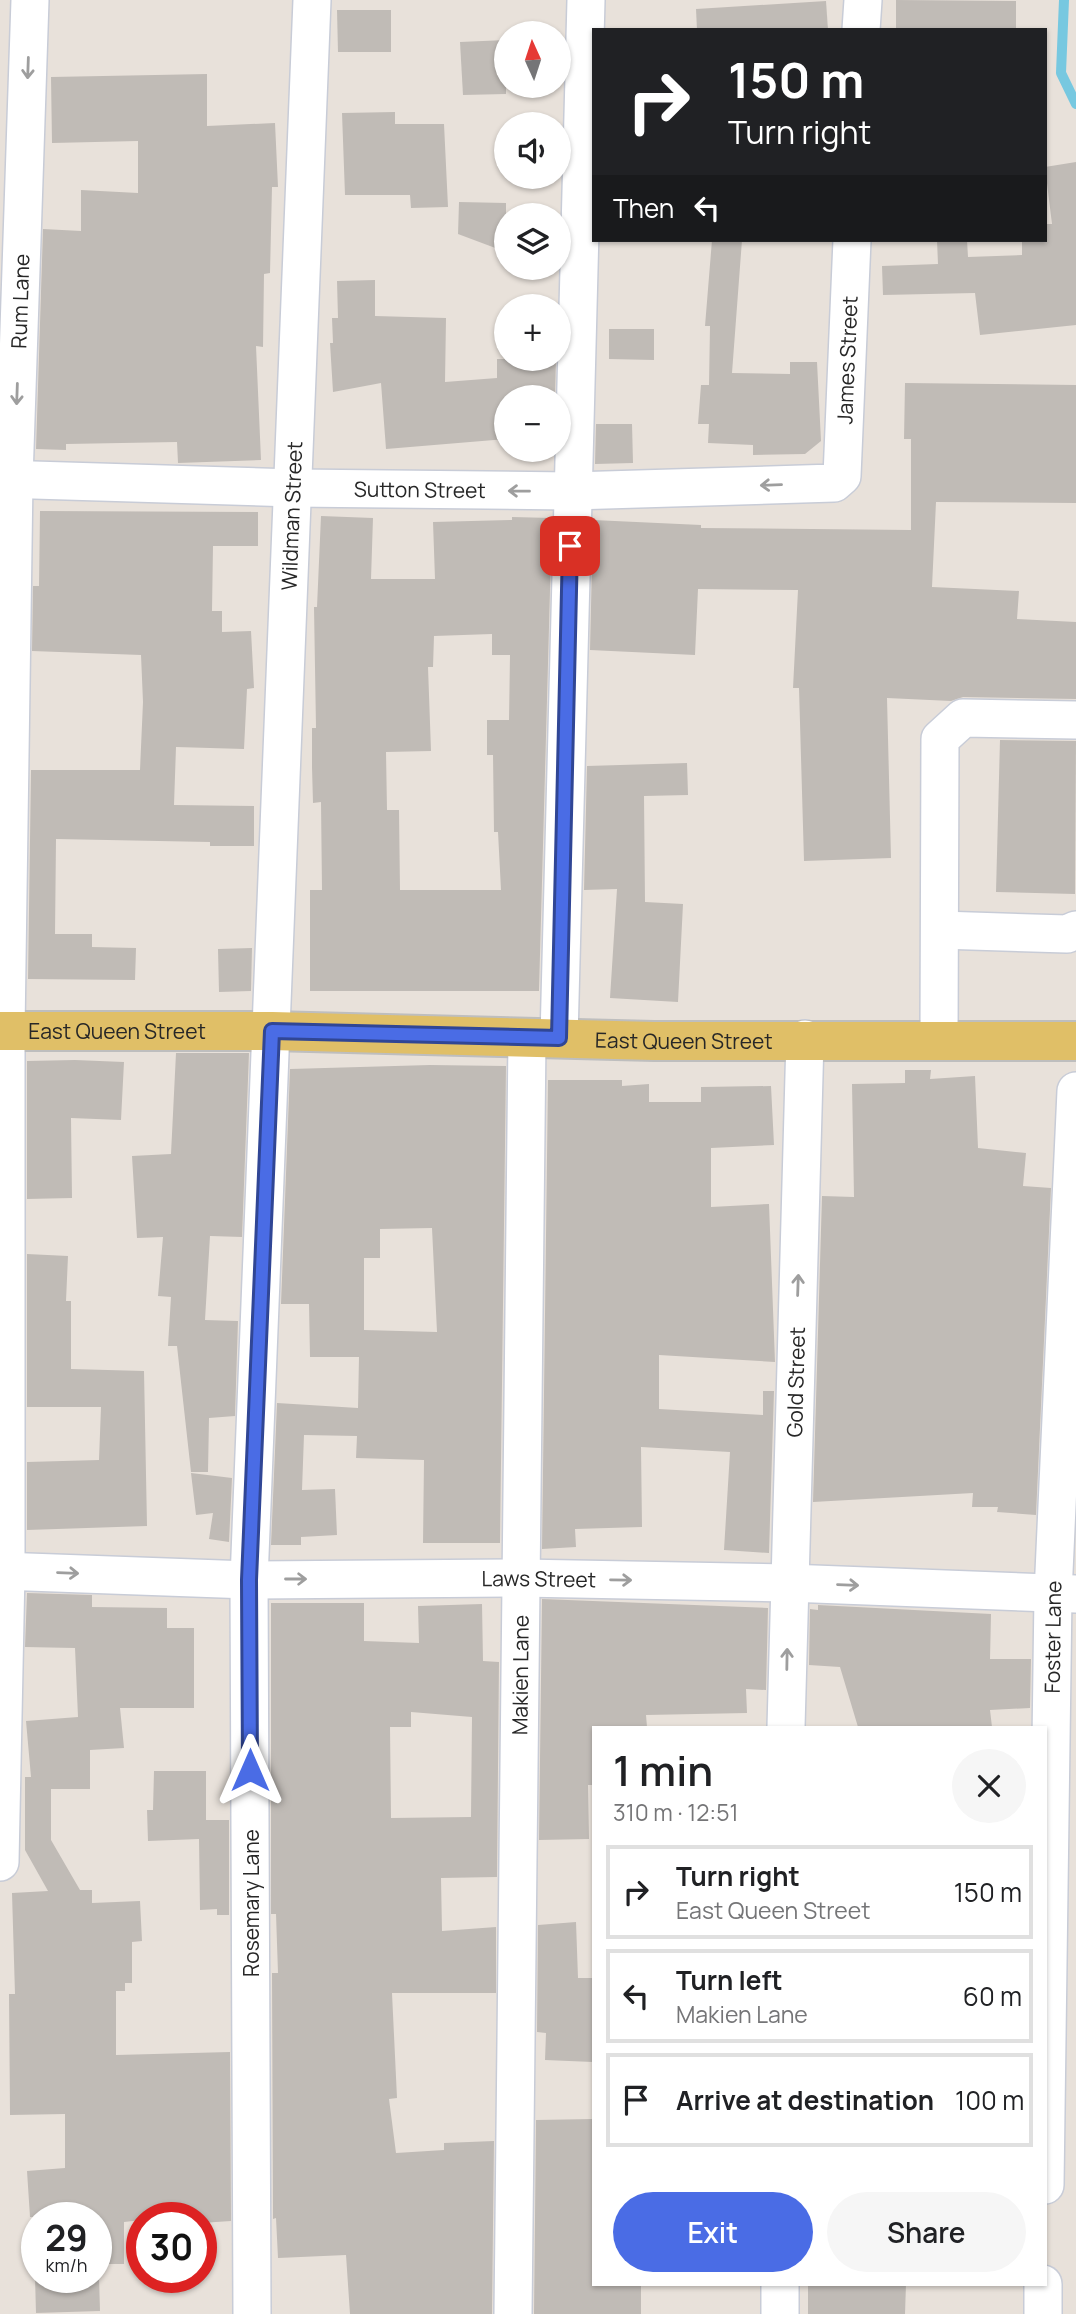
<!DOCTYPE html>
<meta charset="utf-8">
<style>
:root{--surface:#fff;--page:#f6f6f6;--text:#202124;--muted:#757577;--line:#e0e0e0;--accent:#4a6ce5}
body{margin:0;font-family:Manrope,sans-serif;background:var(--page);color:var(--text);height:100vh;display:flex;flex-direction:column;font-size:26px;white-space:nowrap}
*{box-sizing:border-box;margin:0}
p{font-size:23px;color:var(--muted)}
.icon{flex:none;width:38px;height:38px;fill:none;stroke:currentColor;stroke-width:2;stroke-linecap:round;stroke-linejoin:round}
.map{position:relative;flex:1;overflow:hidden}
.sheet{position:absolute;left:592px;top:1726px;width:455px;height:560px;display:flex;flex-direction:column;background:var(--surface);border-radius:0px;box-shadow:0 2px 5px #0004}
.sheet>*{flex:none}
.hud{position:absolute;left:592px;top:28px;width:455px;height:214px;border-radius:0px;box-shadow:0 2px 5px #0004;background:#202124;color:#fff;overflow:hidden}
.needle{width:46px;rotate:357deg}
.fabs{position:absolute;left:494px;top:21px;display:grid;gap:14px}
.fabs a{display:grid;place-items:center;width:77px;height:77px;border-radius:50%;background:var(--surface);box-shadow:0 2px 5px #0004;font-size:35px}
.speed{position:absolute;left:21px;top:2202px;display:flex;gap:14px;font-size:35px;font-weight:700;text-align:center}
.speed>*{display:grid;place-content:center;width:91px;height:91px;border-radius:50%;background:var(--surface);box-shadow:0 2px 5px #0004;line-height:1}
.speed small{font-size:18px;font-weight:400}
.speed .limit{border:10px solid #d22;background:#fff;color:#111}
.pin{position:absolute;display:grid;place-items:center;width:60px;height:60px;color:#fff;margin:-30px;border-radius:14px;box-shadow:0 4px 10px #0006}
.me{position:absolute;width:77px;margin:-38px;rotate:0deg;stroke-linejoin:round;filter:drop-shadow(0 0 5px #0008)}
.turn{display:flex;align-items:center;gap:24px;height:147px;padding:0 21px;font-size:32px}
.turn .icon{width:91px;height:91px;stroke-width:2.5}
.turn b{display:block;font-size:49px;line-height:60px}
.then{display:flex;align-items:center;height:66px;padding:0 21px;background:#0003;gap:14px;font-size:26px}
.round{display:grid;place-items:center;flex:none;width:74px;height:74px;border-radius:37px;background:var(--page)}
.head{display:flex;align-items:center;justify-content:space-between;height:119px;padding:0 21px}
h1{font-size:42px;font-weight:600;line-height:52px}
.button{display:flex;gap:14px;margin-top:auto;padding:14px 21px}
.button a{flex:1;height:80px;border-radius:42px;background:var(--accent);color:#fff;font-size:28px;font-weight:600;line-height:80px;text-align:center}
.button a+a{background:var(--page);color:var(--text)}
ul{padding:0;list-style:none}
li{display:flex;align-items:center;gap:21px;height:94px;margin:0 14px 10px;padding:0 7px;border:4px solid var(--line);border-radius:0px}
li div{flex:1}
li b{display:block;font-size:26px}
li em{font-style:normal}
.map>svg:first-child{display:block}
</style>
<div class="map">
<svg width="1076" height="2314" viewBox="0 0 1076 2314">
<rect width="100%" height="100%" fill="#e8e1da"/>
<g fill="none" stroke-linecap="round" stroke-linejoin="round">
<path stroke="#77c8e0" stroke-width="10" d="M1064 0 1061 73 1076 104"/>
</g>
<g fill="#c0bbb6" fill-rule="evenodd">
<path d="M896 0 1016 1V30H896Z"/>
<path d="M826 1 828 30H697L696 9Z"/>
<path d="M337 10H391V52H338Z"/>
<path d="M506 40V94L463 95 460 42Z"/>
<path d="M207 74V126L275 123 278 187H272L270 273 264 274 263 347 256 346 261 460 178 463 177 442 66 444V450L36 449 43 229 81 231V190L138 193V141L52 143 51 77Z"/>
<path d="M395 112V124H444L448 207 411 208 410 195H345L342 113Z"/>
<path d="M1076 162V325L980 335 975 293 883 295 882 266 938 264 937 240H967L968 257 1022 255V240H1045V224H1052L1045 167Z"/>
<path d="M459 202 506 203V252L458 234Z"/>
<path d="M712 240H742L732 373 790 374V362H817L821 441 805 454 753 455V445L708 443 709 424H698L701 385H709L710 326H705Z"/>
<path d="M375 280V316L446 318 445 382 497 378V359H556L555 397H506V439L386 449 381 383 333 392 330 343H333L332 318H338L337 281Z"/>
<path d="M609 329H654V360L609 359Z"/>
<path d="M905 383 1076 385V503L936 502 932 587 1019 591 1017 619 1076 622V699L963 697 951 701 887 698 891 858 804 861 799 688H793L798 590 698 589 695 655 590 650 593 520 701 525V528L911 530V439H904Z"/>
<path d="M596 424H632L633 463 595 464Z"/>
<path d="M40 511 258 512V546H213L212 611H222V632L251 631 254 688 247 689 244 749 176 747 174 805 254 806V846H210V842L56 839 55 934H92V947L136 948 135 980 28 979 31 770H140L143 702 141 655 32 651 33 586H39Z"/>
<path d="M321 516 373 518 371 579H435L433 522 512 520V517L552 518 539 991H310V890H322L321 802 313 803 312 767V728H316L314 607H317ZM492 634V655H510L509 720H487V755H493L494 832H498L501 890H400L399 810H387L386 752 431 751 428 667H433L434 636Z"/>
<path d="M1000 740 1076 741 1075 894 996 892Z"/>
<path d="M687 763 688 795 644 796 645 902 683 904 678 1002 610 998 617 889 584 890 587 766Z"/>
<path d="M252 948 251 991 219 992 218 949Z"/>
<path d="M176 1053H249L242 1237 210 1236 205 1320 238 1321 235 1416 209 1418 208 1472H191L177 1346H168L171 1297 158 1296 163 1237 137 1238 132 1156 171 1154Z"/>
<path d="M75 1060 124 1062 121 1120 71 1118 72 1198 27 1199V1061Z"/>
<path d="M430 1065 506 1066 500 1543H423L424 1460 356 1458 357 1436 304 1435 302 1490 335 1489 337 1535 301 1537V1545H271L277 1403 358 1408 359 1357H310L309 1304H281L290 1069ZM432 1228 437 1332 364 1330V1258H380V1229Z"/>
<path d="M905 1070H931L930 1079 975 1076 978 1148 1026 1153 1023 1186 1051 1188 1036 1515 997 1512 998 1507H972L973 1493 813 1502 822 1196 854 1197 852 1084 905 1083Z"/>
<path d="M548 1080H622V1086L649 1084V1102H701V1087L771 1086 774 1145 711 1148V1207L769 1204 775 1362 659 1355V1409L763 1415V1391H774L769 1553 724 1550 730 1452 641 1447 642 1527 575 1529 576 1547 542 1549Z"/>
<path d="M27 1254 68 1256 66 1301H71V1369L144 1371 147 1526 27 1530V1462L99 1460 101 1407H27Z"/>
<path d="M191 1473 232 1478 229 1542 209 1539 213 1513 196 1515Z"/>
<path d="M27 1593 92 1595V1607L167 1608V1628H194V1708H120L124 1748 90 1750V1789H51V1840L80 1890H92V1903L140 1901 142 1941 132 1942V1983H125V1991H116V2055L230 2052 231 2221 201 2223V2217H142V2220L124 2222V2264H96V2217H30L27 2171 65 2168V2114L10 2115 9 1994H15L12 1893 48 1891 25 1850V1777H31L26 1721 78 1717 75 1648 25 1647Z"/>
<path d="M542 1599 768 1608 766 1690 746 1689 747 1713 646 1715 647 1727H593V1785H588L589 1839 539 1840Z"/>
<path d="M271 1603H364V1641L419 1643 418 1606 482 1604 483 1661 499 1662 497 1877 441 1878 442 1931 496 1927V1993H392L397 2098 389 2099 396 2153 444 2150V2143L494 2141 492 2314H350L346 2255 278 2258 276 2218 273 2219 272 1973H278L276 1914H271ZM411 1712 472 1717 471 1817 391 1818 390 1727H411Z"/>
<path d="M818 1605 991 1614 990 1659H1031L1030 1708 990 1710 992 1727H858L840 1667 809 1665 810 1609 818 1610Z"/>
<path d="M154 1771H206V1820H229V1915H217V1909L200 1910 199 1839 148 1841 147 1810H153Z"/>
<path d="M576 1922 578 1978H593V2062L545 2060 546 2033 537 2032 538 1925Z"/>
<path d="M593 2119V2284H641V2314H534L536 2120Z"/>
<path d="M35 2277H99L100 2311 36 2313Z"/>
<path d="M808 2284H906L905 2314H808Z"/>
</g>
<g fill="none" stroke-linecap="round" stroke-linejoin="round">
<defs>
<g id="minor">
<path d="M861 30 863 0"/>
<path id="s1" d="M0 479 293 488 572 491 834 483 842 476 852 240"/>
<path d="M940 930 1067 934 1076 930"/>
<path d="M559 1038 586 0"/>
<path d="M939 1040 940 739 963 718 1076 720"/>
<path id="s2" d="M0 1571 249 1580 521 1578 788 1583 1076 1594"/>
<path id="s3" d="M786 1727 805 1039"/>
<path id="s4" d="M0 1862 6 1571V1031L14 479 30 0"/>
<path id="s5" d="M1045 2185 1053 1594 1076 1091"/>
<path id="s6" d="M252 2314 249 1580 312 0"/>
<path id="s7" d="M513 2314 527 1038"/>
<path d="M780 2314V2284"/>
<path d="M1043 2314V2284"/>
</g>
<g id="major">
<path id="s8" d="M0 1031H272L654 1041H1076"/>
</g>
</defs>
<use href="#minor" stroke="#c8ccd7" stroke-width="40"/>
<use href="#major" stroke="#bebebe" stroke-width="42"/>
<use href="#minor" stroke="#fff" stroke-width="37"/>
<use href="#major" stroke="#e0bf67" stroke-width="38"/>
</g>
<defs><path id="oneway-shaft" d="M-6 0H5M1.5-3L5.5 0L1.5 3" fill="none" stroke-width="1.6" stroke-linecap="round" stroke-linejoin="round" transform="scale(1.75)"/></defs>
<g stroke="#9e9e9e">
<use href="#oneway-shaft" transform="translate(28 68) rotate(92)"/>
<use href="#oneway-shaft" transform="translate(17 394) rotate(92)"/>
<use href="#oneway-shaft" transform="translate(771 485) rotate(178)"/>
<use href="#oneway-shaft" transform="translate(519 491) rotate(-179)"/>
<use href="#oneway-shaft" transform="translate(798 1285) rotate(-88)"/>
<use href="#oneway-shaft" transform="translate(68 1573) rotate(2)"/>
<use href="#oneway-shaft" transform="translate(296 1579)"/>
<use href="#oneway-shaft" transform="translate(621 1580) rotate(1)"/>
<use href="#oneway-shaft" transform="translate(848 1585) rotate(2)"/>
<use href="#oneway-shaft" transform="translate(787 1659) rotate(-89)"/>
</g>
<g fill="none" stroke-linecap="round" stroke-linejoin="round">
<defs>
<path id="route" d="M250 1770 249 1580 272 1031 559 1038 570 546"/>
</defs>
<use href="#route" stroke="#304695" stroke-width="18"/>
<use href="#route" stroke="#4a6ce5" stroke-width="12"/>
</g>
<g text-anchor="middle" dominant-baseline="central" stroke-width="5" stroke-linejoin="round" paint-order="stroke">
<g font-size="21" fill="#272727" stroke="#fff">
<text stroke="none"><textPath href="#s4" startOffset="1561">Rum Lane</textPath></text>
<text stroke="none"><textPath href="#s1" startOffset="961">James Street</textPath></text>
<text stroke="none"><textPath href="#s1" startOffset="420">Sutton Street</textPath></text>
<text stroke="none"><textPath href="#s6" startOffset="1799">Wildman Street</textPath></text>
<text stroke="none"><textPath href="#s8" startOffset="117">East Queen Street</textPath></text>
<text stroke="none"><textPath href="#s8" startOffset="684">East Queen Street</textPath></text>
<text stroke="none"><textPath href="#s3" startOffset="345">Gold Street</textPath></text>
<text stroke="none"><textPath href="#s2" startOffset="539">Laws Street</textPath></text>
<text stroke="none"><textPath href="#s5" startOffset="548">Foster Lane</textPath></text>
<text stroke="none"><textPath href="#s7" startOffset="639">Makien Lane</textPath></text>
<text transform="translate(251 1903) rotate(-90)">Rosemary Lane</text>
</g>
</g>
</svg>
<div class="fabs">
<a><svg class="needle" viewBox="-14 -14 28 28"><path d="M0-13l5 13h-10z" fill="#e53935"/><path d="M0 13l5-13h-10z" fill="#757577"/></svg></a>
<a><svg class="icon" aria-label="sound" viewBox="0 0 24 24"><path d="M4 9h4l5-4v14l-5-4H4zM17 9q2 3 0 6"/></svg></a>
<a><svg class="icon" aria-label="layers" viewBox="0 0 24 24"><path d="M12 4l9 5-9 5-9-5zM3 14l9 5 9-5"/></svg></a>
<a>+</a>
<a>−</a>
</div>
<div class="speed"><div>29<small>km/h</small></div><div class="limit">30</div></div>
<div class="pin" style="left:570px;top:546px;background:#d93025"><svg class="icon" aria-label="arrive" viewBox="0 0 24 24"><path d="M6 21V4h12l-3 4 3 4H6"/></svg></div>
<svg class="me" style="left:250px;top:1770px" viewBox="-20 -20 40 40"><path d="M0-17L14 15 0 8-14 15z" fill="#4a6ce5" stroke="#fff" stroke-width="4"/></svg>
<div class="hud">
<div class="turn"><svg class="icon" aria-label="right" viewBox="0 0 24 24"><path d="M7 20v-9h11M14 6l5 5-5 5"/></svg><div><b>150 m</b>Turn right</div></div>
<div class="then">Then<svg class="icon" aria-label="left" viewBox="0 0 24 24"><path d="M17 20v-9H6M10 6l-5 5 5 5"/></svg></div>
</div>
<section class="sheet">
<div class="head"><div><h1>1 min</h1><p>310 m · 12:51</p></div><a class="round"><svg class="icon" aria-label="close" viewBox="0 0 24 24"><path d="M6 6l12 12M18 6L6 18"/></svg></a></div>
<ul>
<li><svg class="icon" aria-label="right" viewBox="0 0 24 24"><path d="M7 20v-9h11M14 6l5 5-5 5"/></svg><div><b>Turn right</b><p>East Queen Street</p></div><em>150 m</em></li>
<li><svg class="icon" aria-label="left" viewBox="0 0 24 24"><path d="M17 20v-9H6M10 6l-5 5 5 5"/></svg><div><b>Turn left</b><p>Makien Lane</p></div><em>60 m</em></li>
<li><svg class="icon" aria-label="arrive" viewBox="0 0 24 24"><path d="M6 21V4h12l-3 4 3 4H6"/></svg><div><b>Arrive at destination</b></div><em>100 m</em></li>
</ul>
<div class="button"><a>Exit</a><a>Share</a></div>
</section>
</div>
